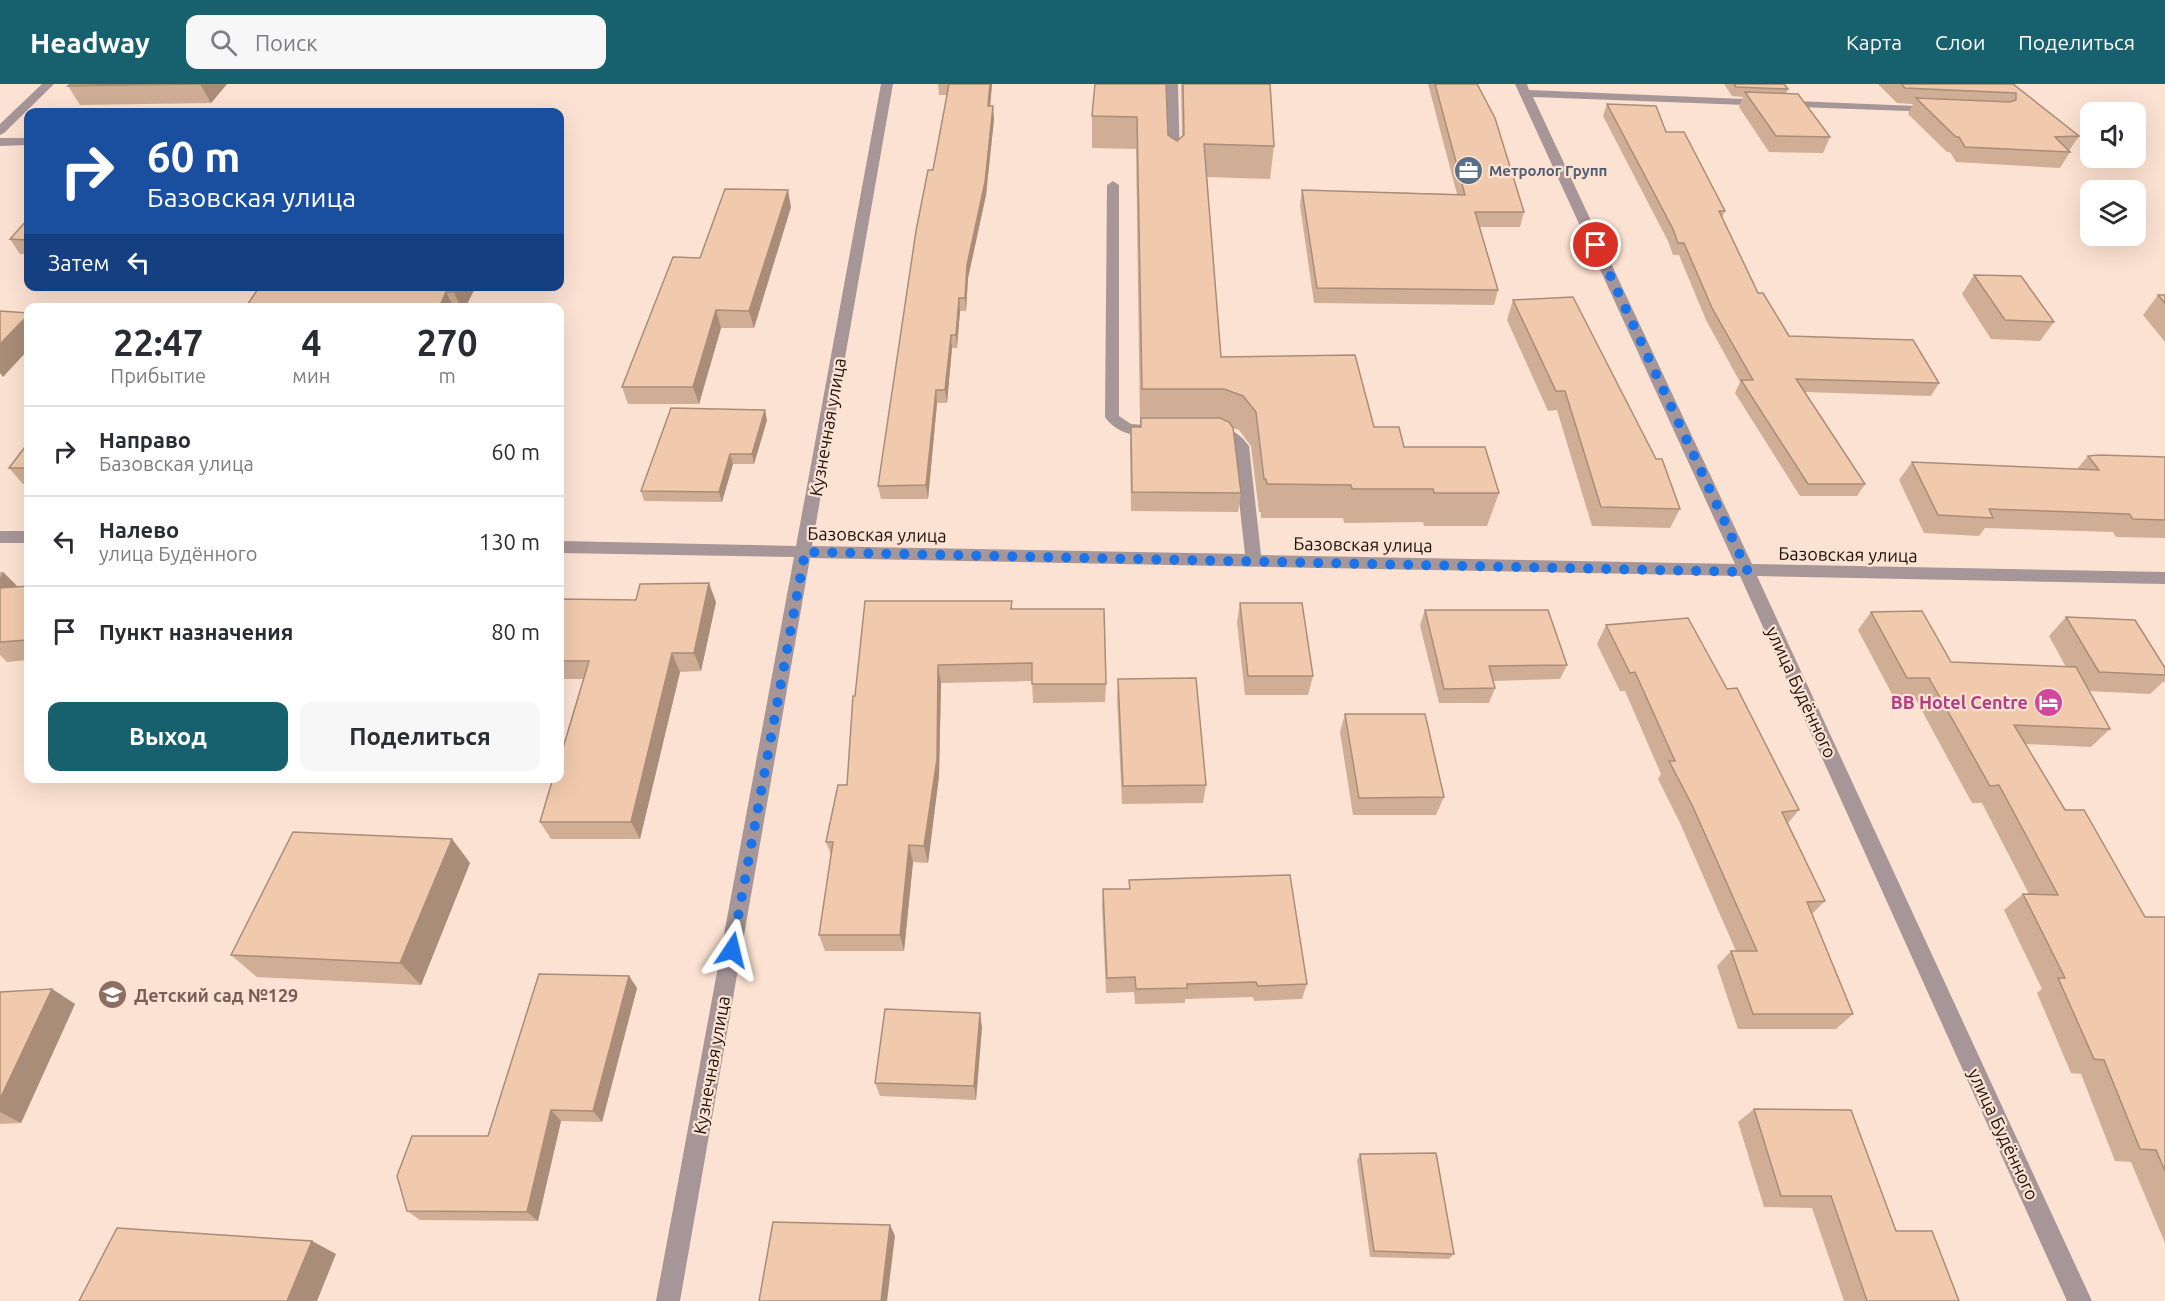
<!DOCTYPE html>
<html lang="ru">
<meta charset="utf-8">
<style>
:root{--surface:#fff;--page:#f7f7f7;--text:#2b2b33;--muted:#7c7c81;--line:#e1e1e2;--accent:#17616f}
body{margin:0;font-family:Ubuntu,sans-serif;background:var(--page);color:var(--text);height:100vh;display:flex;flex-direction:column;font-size:22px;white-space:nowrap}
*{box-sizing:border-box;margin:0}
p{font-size:20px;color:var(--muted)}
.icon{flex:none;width:33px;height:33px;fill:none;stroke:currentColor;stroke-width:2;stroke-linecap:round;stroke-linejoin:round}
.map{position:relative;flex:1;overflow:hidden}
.side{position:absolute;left:24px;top:219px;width:540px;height:480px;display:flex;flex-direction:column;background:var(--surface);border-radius:12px;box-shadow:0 6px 24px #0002}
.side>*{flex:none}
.top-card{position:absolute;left:24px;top:24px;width:540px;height:183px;border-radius:12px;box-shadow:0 6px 24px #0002;background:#1a4fa0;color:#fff;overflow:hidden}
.buttons{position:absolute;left:2080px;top:18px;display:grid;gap:12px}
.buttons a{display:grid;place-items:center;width:66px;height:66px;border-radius:12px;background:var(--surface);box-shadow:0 6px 24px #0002;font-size:30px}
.pin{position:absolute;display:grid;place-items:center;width:51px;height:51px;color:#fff;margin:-26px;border:3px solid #fff;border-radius:50%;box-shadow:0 2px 6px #0007}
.me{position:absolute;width:66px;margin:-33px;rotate:10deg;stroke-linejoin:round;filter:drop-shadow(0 0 4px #0008)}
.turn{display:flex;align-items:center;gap:21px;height:126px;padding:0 24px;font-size:27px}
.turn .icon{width:78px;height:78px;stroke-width:2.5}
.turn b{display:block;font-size:42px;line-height:51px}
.then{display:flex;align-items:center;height:57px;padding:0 24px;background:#0003;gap:12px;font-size:22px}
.eta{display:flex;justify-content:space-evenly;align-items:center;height:102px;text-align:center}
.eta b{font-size:36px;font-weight:700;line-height:42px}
.button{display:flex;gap:12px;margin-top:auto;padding:12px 24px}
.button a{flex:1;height:69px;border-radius:12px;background:var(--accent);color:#fff;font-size:24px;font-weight:700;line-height:69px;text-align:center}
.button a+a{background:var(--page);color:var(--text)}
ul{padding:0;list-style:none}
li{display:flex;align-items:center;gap:18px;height:90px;padding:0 24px;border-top:2px solid var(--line)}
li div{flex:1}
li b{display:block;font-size:22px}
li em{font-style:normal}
header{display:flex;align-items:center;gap:36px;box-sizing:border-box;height:84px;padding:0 30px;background:var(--accent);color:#fff}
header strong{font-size:28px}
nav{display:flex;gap:33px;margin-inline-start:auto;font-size:21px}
.search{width:420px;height:54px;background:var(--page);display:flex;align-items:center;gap:15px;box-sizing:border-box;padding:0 21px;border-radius:12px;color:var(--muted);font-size:22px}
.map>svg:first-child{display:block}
</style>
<header>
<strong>Headway</strong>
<div class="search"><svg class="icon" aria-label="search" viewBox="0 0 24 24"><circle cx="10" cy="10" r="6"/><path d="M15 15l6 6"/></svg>Поиск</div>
<nav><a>Карта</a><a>Слои</a><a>Поделиться</a></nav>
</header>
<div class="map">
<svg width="2165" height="1217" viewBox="0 0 2165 1217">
<rect width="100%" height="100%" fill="#fce2d2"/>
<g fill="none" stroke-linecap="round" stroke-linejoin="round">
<g fill="#a79698" fill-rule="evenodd">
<path d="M42 0H54L4 49 0 51V40Z"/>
<path d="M881 0H893L812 462 1245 470 1233 363 1228 356 1207 350 1204 346 1207 342C1223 338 1240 349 1249 362L1261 471 1735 480 1515 0H1527L1529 6 1939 23 1941 25 1935 28 1533 13 1752 480 2165 488V500L1757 492 2092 1217H2067L1740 492 810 474 680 1217H656L794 473 560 469V457L796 462Z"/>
<path d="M1166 0H1178L1180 79 1174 83 1168 79Z"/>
<path d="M0 54H28V61L0 62Z"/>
<path d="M1113 97 1119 101V332L1131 340 1159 342 1162 346 1159 350C1140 355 1116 350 1105 333L1107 101Z"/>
<rect x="0" y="447" width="28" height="12"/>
</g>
</g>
<g fill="#cfae95">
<path d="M227 0 211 19 80 21 68 2Z"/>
<path d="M938 0H992L990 22 994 35 986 111 968 194 966 227H960L957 264H952L947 319H937L928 415H881L878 402 947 11H939Z"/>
<path d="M1095 0 1168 51 1177 57 1182 54 1181 0H1270L1274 62 1270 95 1207 93 1221 273 1374 343 1404 363 1499 409 1487 442H1424L1423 438 1344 439 1343 434H1261V428H1259L1251 362 1239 346 1233 344 1241 409 1238 428 1131 427 1130 362 1131 343H1141V339H1140L1136 65 1092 64V32Z"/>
<path d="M1428 0H1477L1524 128 1520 143H1479L1498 206 1494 221 1314 219 1300 121 1302 106 1457 110Z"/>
<path d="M1724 0H1784L1788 5 1786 10 1830 53 1823 69 1769 68 1739 23 1743 13 1732 12Z"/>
<path d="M1878 0H2013L2079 52 2069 67 2070 68 2060 84 1956 78 1950 68H1947L1908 30 1913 20 1897 19Z"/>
<path d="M1607 20 1666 48 1725 127 1722 134 1758 209 1789 252 1939 299 1931 312 1805 308 1865 400 1857 412H1800L1735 309 1740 298 1706 236 1679 171H1673L1668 157 1603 32Z"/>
<path d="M791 123 754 244H721L699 320H628L622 303 700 174Z"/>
<path d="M28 135V170H20L10 155Z"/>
<path d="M1974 191 2054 238 2040 257 1991 255 1962 210Z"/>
<path d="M476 202 465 224H245Z"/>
<path d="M2158 211H2165V258L2143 231Z"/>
<path d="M1513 216 1680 425 1670 444 1592 442 1557 326 1548 327 1507 236Z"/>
<path d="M767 336 754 380H733L722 418 644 417 641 407Z"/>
<path d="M28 359V400H23L9 384Z"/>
<path d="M2088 372 2165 373V454L2116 453 2113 448 1985 444 1979 452 1924 449 1899 396 1912 378 2077 385Z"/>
<path d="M0 488H3L18 503 28 502V576L7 578 0 571Z"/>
<path d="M560 515 716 518 701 587 680 588 640 755H551L540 738 583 595H560Z"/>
<path d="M1012 517V525L1106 600 1105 618 1033 619 1032 597 941 599 939 692 928 779 913 778 904 867H825L819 851 831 771 826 758 847 701 855 612Z"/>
<path d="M1240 519 1313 592 1308 611H1245L1237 538Z"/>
<path d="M1425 526 1567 581 1560 595 1493 597 1495 604 1489 619H1439L1420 541Z"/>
<path d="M1871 528 1951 578 2066 583 2049 552 2066 533 2165 584V599L2164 597 2150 610 2089 607 2110 645 2091 663 2025 660 2065 726 2145 833H2165V1159L2131 1078 2115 1077 2081 990 2071 989 2037 909 2042 905 2004 826 2023 810H2029L1982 719H1972L1914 612H1893L1858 546Z"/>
<path d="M1606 541 1727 605 1799 726 1788 739 1825 817 1812 830 1853 930 1836 945H1738L1717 882 1731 867H1736L1680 739 1658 695 1661 690 1625 607H1620L1597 560Z"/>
<path d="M1118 595 1206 701 1203 719 1122 720 1117 614Z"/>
<path d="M1345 630 1444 713 1436 731H1353L1340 648Z"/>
<path d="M452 755 470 779 421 901 257 893 231 871Z"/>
<path d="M1129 796 1307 900 1302 915 1254 917 1253 913 1185 915V919L1135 920 1134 908 1106 909 1102 822 1103 805H1129Z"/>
<path d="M629 892 637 904 602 1038 561 1037 538 1137 420 1136 407 1127 488 1052Z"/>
<path d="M52 905 75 920 21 1039 0 1040V908Z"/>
<path d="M982 943 976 1016 880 1012 875 999Z"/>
<path d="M1754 1025 1896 1147 1959 1217H1844L1812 1124 1764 1123 1738 1038Z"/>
<path d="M1360 1070 1454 1170 1449 1175 1370 1173 1357 1076Z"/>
</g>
<g fill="#a98d79">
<path d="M200 0H227L211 19Z"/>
<path d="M990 0H992L989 35 988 22Z"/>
<path d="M993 22 994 35 986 111 968 194 966 227 965 214 967 181Z"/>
<path d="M788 106 791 123 754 244 749 227Z"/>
<path d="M457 202H476L465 224H461L454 208Z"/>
<path d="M446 208 454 224H439Z"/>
<path d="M959 214 960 227 957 264 956 251Z"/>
<path d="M716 226 721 244 699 320 693 303Z"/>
<path d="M28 231V266L3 293 0 289V260Z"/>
<path d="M951 251 952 264 947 319 945 306Z"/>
<path d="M936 306 937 319 928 415 926 401Z"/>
<path d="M765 326 767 336 754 380 752 370Z"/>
<path d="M560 333 563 341 560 350Z"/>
<path d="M730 370 733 380 722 418 719 408Z"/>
<path d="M3 488 22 507 0 510V494Z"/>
<path d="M709 499 716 518 701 587 694 569Z"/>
<path d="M672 569 680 588 640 755 631 738Z"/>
<path d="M938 581 941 599 939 692 928 779 924 762Z"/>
<path d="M452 755 470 779 421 901 400 879Z"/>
<path d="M909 761 913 778 904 867 900 851Z"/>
<path d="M629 892 637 904 602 1038 593 1027Z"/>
<path d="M52 905 75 920 21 1039 0 1028V1015Z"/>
<path d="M980 929 982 943 976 1016 974 1002Z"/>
<path d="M551 1026 561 1037 538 1137 527 1128Z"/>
<path d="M890 1141 895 1152 887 1217H881Z"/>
<path d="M312 1157 336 1170 317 1217H287Z"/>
</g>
<g fill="#f1caad" stroke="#a98d79" stroke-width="1.5">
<path d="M71 0H201L68 2Z"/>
<path d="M949 0H990L988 22H993L985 98 967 181 965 214H959L956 251H951L945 306H936L926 401 878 402 916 147 928 86H933Z"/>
<path d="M1095 0H1166L1168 51 1177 57 1184 51 1183 0H1270L1274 62 1204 60 1221 273 1355 271 1374 343H1399L1404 363H1485L1499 409H1434L1433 405H1352L1351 401 1267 400 1266 395H1264L1256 328 1243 312 1224 305H1142L1137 33 1092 32Z"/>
<path d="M1435 0H1477L1495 34 1524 128H1475L1498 206 1317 204 1302 106 1465 111Z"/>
<path d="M1734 0H1784L1788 5 1736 3Z"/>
<path d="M1901 0H2013L2079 52 2055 53 2070 68 1965 63 1959 53H1956L1916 14 2010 18 2016 16V9L1905 4Z"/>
<path d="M1745 8 1798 10 1830 53 1776 52Z"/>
<path d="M1607 20 1656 22 1666 48H1684L1725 127H1719L1758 209H1763L1789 252 1913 256 1939 299 1796 295 1865 400H1808L1741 296H1753L1712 224 1684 159H1678L1673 145Z"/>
<path d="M725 105 788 106 749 227 716 226 693 303H622L673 173 700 174Z"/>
<path d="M28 135V156L10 155Z"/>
<path d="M1974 191 2021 192 2054 238 2005 236Z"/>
<path d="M260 202H457L454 208H446L439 224H245Z"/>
<path d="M2158 211H2165V219Z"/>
<path d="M1573 213 1656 375H1662L1680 425 1601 423 1565 307H1556L1513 216Z"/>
<path d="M0 227 28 229V231L0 260Z"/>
<path d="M671 324 765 326 752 370H730L719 408 641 407Z"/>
<path d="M1141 334H1220L1229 338 1233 344 1241 409 1132 408 1131 343H1141Z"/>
<path d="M28 359V384H9Z"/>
<path d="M2099 371 2165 373V436L2133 435 2129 430 1989 425 1993 434 1938 431 1912 378 2099 386 2088 372Z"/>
<path d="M709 499 694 569H672L631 738H540L553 694H560V674L589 577H560V515L636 516 640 500Z"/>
<path d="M28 502V556L0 558V504Z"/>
<path d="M865 517H1012L1011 525H1104L1106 600H1032V579L938 581 937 675 924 762 909 761 900 851H819L833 758H826L838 701H847L853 612H855Z"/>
<path d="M1240 519H1302L1313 592H1248Z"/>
<path d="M1425 526H1548L1567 581 1489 582 1495 604 1444 605Z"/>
<path d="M1922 527 1951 578 2076 583 2110 645 2014 641 2065 726H2084L2145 833H2165V1087L2156 1066 2140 1065 2104 976 2094 975 2058 894H2065L2023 810 2058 811 1999 701 1990 702 1929 594H1907L1871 528Z"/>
<path d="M2066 533 2135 536 2165 584V591L2099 588Z"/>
<path d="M1688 534 1727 605 1737 604 1799 726 1782 728 1825 817 1807 818 1853 930H1753L1731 867H1757L1692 721 1669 677H1675L1635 588 1630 589 1606 541Z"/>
<path d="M1196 594 1206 701 1123 702 1118 595Z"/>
<path d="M1345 630H1425L1444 713 1359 714Z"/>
<path d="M293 748 452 755 400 879 231 871Z"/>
<path d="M1290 791 1307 900 1258 902 1256 898 1187 900V904L1136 905 1135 893 1107 894 1103 805H1130L1129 796Z"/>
<path d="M539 890 629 892 593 1027 551 1026 527 1128 407 1127 397 1092 412 1052H488Z"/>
<path d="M52 905 0 1015V908Z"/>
<path d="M885 925 980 929 974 1002 875 999Z"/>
<path d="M1754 1025 1851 1026 1896 1147H1932L1959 1217H1867L1831 1112H1781Z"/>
<path d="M1436 1069 1454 1170 1374 1167 1360 1070Z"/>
<path d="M773 1138 890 1141 881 1217H759Z"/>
<path d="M117 1144 312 1157 287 1217H79Z"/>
</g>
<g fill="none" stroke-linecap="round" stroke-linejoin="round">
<path stroke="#1a73e8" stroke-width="10" stroke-dasharray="0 18" d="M732 866 805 468 1748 488 1596 161"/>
</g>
<defs>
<symbol id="office-disc" viewBox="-11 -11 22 22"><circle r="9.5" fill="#5c6f8a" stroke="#fce2d2"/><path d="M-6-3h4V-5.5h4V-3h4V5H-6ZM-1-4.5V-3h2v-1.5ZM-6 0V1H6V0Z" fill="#fff"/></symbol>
<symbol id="hotel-disc" viewBox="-11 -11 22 22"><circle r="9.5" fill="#d1479c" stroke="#fce2d2"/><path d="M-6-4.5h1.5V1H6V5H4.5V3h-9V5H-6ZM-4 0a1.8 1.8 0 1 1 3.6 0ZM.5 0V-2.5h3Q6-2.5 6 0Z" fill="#fff"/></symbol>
<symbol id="school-disc" viewBox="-11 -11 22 22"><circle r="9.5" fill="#8d6e63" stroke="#fce2d2"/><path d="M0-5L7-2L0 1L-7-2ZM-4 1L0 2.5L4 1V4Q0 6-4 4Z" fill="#fff"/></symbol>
</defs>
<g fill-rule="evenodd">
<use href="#office-disc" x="1452" y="70" width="33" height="33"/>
<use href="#hotel-disc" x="2032" y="602" width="33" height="33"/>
<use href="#school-disc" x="96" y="894" width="33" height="33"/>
</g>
<g text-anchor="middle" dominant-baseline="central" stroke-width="4.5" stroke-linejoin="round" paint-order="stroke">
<g font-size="15" font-weight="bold" fill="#4e5e75" stroke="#fce2d2" text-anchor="start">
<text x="1489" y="86">Метролог Групп</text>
</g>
<g font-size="18" fill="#1d130b" stroke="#fce2d2">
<text transform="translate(827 343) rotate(-80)">Кузнечная улица</text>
<text transform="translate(877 450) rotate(1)">Базовская улица</text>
<text transform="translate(1363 460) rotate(1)">Базовская улица</text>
<text transform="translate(1848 470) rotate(1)">Базовская улица</text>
<text transform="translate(1802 608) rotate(65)">улица Будённого</text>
<text transform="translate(711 981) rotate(-80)">Кузнечная улица</text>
<text transform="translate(2004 1050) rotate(65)">улица Будённого</text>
</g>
<g font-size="18" font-weight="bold" fill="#b23c85" stroke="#fce2d2" text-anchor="end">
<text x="2028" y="618">BB Hotel Centre</text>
</g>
<g font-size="18" font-weight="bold" fill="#785e54" stroke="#fce2d2" text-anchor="start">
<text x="134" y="911">Детский сад №129</text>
</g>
</g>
</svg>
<div class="buttons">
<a><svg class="icon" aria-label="sound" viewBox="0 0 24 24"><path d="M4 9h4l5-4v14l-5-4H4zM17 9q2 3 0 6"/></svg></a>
<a><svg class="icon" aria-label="layers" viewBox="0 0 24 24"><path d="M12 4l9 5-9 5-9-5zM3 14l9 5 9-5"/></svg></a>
</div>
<div class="pin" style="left:1596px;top:161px;background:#d93025"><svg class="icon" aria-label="arrive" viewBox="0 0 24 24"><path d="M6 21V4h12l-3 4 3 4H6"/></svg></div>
<svg class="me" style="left:732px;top:866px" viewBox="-20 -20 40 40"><path d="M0-17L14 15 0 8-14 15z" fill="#1a73e8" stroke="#fff" stroke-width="4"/></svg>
<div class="top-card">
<div class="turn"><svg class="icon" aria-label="right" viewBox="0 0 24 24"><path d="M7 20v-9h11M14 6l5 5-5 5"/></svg><div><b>60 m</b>Базовская улица</div></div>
<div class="then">Затем<svg class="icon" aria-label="left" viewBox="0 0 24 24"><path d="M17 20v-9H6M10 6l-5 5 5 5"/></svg></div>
</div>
<section class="side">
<div class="eta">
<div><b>22:47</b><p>Прибытие</p></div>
<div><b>4</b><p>мин</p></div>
<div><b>270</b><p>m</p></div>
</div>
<ul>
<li><svg class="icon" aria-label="right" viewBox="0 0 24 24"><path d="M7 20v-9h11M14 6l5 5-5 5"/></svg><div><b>Направо</b><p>Базовская улица</p></div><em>60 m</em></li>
<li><svg class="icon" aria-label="left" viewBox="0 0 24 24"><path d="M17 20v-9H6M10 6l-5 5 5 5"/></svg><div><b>Налево</b><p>улица Будённого</p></div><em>130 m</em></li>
<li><svg class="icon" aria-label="arrive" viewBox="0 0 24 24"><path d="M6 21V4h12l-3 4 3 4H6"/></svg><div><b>Пункт назначения</b></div><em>80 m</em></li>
</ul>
<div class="button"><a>Выход</a><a>Поделиться</a></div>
</section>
</div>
